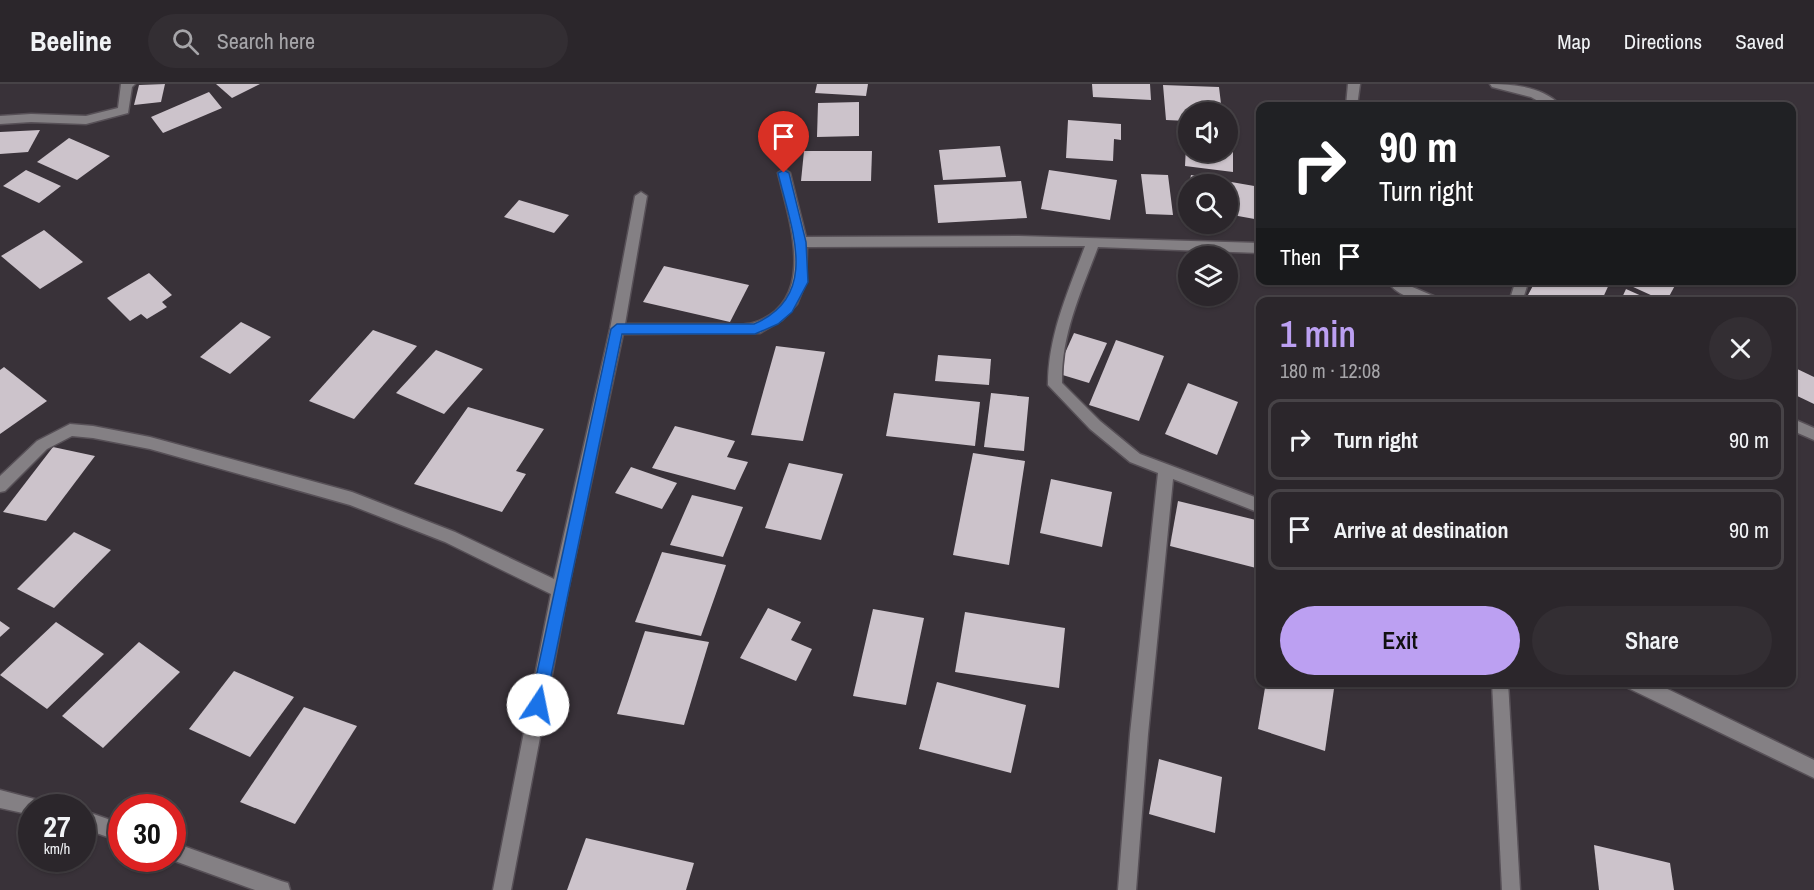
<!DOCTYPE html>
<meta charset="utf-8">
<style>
:root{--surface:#2b262b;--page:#332e33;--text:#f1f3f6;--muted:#a6a5a9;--line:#474347;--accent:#bca0f2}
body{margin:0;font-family:"Archivo Narrow",sans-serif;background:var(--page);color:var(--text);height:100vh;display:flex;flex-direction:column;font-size:22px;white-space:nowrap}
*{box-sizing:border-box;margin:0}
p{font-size:20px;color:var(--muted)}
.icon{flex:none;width:33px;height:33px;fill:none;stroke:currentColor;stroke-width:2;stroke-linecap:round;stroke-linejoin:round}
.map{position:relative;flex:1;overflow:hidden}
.sheet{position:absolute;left:1256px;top:213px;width:540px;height:390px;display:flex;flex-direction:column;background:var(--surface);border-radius:12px;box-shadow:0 2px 4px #0004,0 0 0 2px var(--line)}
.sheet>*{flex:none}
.top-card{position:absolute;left:1256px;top:18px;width:540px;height:183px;border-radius:12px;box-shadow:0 2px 4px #0004,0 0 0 2px var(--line);background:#202124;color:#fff;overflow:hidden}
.tools{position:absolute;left:1178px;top:18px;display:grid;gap:12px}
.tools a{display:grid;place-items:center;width:60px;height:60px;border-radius:50%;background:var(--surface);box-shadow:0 2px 4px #0004,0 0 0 2px var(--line);font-size:30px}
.speed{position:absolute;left:18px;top:710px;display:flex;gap:12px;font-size:30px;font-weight:700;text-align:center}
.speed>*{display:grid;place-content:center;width:78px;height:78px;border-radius:50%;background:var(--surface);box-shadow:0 2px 4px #0004,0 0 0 2px var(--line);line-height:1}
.speed small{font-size:15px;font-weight:400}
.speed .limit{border:9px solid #d22;background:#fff;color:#111}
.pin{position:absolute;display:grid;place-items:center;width:51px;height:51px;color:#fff;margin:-62px -26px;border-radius:50% 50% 50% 0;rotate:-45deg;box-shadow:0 0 6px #0007}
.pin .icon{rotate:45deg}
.me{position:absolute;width:66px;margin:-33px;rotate:11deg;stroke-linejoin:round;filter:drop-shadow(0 0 4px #0008)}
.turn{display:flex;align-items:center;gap:21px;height:126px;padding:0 24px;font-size:27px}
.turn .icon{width:78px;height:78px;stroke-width:2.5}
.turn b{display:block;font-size:42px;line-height:51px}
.then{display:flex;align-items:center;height:57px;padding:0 24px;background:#0003;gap:12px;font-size:22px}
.round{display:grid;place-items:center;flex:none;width:63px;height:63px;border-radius:32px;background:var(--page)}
.overview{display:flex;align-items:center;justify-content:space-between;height:102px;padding:0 24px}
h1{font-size:36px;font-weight:600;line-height:45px;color:var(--accent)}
.cta{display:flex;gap:12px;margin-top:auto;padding:12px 24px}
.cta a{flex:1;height:69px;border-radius:36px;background:var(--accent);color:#111;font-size:24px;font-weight:600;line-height:69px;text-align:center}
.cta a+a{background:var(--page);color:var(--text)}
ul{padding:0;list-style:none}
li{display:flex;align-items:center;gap:18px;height:81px;margin:0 12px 9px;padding:0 12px;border:3px solid var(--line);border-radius:12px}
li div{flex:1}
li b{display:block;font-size:22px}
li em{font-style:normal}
header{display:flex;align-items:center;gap:36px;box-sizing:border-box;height:84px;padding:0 30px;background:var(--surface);border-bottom:2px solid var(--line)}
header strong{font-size:28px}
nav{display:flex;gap:33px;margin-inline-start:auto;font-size:21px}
.search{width:420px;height:54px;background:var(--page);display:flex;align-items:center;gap:15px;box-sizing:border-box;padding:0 21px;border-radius:33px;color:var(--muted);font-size:22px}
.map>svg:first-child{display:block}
</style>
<header>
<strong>Beeline</strong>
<div class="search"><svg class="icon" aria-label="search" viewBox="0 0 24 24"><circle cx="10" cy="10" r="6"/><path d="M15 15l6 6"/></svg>Search here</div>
<nav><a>Map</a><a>Directions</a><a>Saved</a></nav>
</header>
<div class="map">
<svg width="1814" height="806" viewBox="0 0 1814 806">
<rect width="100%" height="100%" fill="#393239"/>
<g fill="#ccc3cb">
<path d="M165 0 161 18 134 21 139 1Z"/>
<path d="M216 0H260L232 14Z"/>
<path d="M817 0H868L866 12 815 9Z"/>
<path d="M1092 0H1150L1151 16 1093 13Z"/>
<path d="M1163 1 1219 3 1222 28H1188V37L1166 36Z"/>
<path d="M209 8 222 24 163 49 151 33Z"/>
<path d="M859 18V52L817 53 818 19Z"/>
<path d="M1068 36 1121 40V56L1114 55 1113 77 1066 74Z"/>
<path d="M40 46 28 68 0 70V48Z"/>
<path d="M1227 47 1233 48V88L1185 82 1186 62H1188V68H1227Z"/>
<path d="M69 54 110 72 77 96 37 78Z"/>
<path d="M1000 62 1006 93 943 96 939 66Z"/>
<path d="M804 67H872L871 97H801Z"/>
<path d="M26 86 61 102 39 119 3 102Z"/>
<path d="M1049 86 1117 96 1110 136 1041 125Z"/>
<path d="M1141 90 1168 91 1173 131 1146 130Z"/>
<path d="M1191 91 1260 103V136L1227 130V100H1189Z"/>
<path d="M1021 97 1027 134 938 139 934 101Z"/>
<path d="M519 116 569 131 554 149 504 133Z"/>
<path d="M44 146 83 178 40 205 1 172Z"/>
<path d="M664 182 749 201 730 238 643 218Z"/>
<path d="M149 189 172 211 162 218 167 223 147 235 141 230 130 237 107 214Z"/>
<path d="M1536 196H1611L1601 218H1543L1528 211Z"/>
<path d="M1634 196H1678L1666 218 1631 202Z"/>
<path d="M1626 205 1655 218H1620Z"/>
<path d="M241 238 271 253 230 290 200 273Z"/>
<path d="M373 246 417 262 354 335 309 317Z"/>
<path d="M1074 249 1107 259 1089 299 1056 289Z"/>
<path d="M1116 256 1164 272 1139 337 1089 321Z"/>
<path d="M776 262 825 268 803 357 751 351Z"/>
<path d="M436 266 483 285 444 330 396 309Z"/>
<path d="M938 271 991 275 989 301 935 297Z"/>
<path d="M1791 282 1814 293V320L1791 309Z"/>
<path d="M4 283 47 317 0 350V286Z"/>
<path d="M1188 299 1238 318 1217 371 1165 350Z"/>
<path d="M894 309 980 318 975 362 886 352Z"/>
<path d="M991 309 1029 313 1024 367 984 363Z"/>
<path d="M468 323 544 345 516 387 526 390 502 428 414 400Z"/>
<path d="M675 342 735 357 727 373 748 378 735 406 652 384Z"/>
<path d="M53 363 95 372 46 437 3 428Z"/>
<path d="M973 369 1025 377 1009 481 953 471Z"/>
<path d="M789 379 843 390 821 456 765 444Z"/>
<path d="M631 383 677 399 662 425 615 409Z"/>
<path d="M1051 395 1112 408 1102 463 1040 449Z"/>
<path d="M692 411 743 423 723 473 670 461Z"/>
<path d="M1178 417 1260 437V485L1170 462Z"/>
<path d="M74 448 111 466 54 524 17 505Z"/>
<path d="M662 468 726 481 701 552 635 538Z"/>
<path d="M768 524 801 538 791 556 812 565 796 597 740 574Z"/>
<path d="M873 525 924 534 906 621 853 612Z"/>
<path d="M965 528 1065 544 1059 604 955 588Z"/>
<path d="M0 537 10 544 0 553Z"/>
<path d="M56 538 104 570 47 625 0 591Z"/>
<path d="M645 547 709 558 684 641 617 630Z"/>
<path d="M139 558 180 588 103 664 62 632Z"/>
<path d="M234 587 294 613 250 673 189 645Z"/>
<path d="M937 598 1026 621 1011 689 919 665Z"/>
<path d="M1266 598H1335L1325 667 1258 645Z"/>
<path d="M304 623 357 642 295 740 240 718Z"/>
<path d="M1159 675 1222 693 1215 749 1149 730Z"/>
<path d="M586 754 694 779 686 806H567Z"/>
<path d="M1594 761 1670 779 1674 806H1599Z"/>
</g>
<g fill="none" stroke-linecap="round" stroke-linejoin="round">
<defs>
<g id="minor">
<path d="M121 0H135L132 3 128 29 86 40 31 38 0 40V32L31 30 86 32 118 24Z"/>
<path d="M1348 0H1360L1357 22H1346Z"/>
<path d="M1490 0C1514 0 1544 3 1561 22H1547L1531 13 1492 3Z"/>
<path d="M784 85 790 89 806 153 1019 152 1260 159V169L1098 163C1081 208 1061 251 1062 299L1100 337 1140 370 1260 415V429L1173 395 1148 650 1136 806H1118L1130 650 1158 389 1130 378 1090 345 1048 301C1048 251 1068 208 1085 162L807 163 806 198 797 220 782 236 760 249 623 250 568 506 511 806H493L551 510 445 458 350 421 150 365 93 354 72 352 47 365 5 407 0 408V392L37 357 70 340 93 342 150 353 352 408 455 448 554 495 610 245 635 112 641 108 647 112 625 240C657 240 689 240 721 240 731 240 744 242 753 239 819 219 789 135 778 89Z"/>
<path d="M1386 196H1402L1410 202 1438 214 1439 218C1419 218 1399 214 1386 196Z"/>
<path d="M1516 196H1529L1522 218H1509Z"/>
<path d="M1791 334 1814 344V356L1791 346Z"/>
<path d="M1492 598H1508L1520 806H1502Z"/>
<path d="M1626 598H1653L1814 676V694L1628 604Z"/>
<path d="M0 706 42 717 45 723H32V731L0 724Z"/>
<path d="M82 726 122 740V758L82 744Z"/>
<path d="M172 758 281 797 288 799 290 806H255L172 776 167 774H172Z"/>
</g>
</defs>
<use href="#minor" stroke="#575057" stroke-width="3"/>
<use href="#minor" fill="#848084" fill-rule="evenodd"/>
</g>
<path fill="#1a73e8" stroke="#114b97" stroke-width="1.5" d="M784 86 789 89 806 158 808 198 792 228 778 240 755 250H622L545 621 543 627 538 629 532 627 530 621 611 245 617 240H754C821 212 791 144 778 89Z"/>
</svg>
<div class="tools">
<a><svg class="icon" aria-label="sound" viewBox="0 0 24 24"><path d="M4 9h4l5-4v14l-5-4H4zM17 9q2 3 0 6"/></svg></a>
<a><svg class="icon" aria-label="search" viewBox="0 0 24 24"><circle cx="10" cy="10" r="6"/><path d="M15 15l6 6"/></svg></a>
<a><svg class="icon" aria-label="layers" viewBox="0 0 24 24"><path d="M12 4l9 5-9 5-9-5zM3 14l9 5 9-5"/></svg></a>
</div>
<div class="speed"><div>27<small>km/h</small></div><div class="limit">30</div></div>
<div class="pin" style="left:784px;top:89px;background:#d93025"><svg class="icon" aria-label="arrive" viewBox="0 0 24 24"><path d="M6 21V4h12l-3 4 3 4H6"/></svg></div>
<svg class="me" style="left:538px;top:621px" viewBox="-20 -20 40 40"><circle r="19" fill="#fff"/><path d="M0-13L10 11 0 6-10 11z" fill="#1a73e8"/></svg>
<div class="top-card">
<div class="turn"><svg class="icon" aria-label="right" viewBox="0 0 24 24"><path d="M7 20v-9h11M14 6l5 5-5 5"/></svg><div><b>90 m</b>Turn right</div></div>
<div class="then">Then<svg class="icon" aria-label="arrive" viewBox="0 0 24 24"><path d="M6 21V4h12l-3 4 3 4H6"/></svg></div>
</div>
<section class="sheet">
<div class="overview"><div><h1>1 min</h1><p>180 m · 12:08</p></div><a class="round"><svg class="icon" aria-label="close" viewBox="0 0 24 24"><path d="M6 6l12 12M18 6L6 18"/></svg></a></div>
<ul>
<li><svg class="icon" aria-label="right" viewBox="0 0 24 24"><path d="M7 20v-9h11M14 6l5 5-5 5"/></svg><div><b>Turn right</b></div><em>90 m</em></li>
<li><svg class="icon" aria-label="arrive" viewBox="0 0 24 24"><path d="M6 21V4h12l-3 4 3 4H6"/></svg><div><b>Arrive at destination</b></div><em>90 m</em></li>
</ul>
<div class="cta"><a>Exit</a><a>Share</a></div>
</section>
</div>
